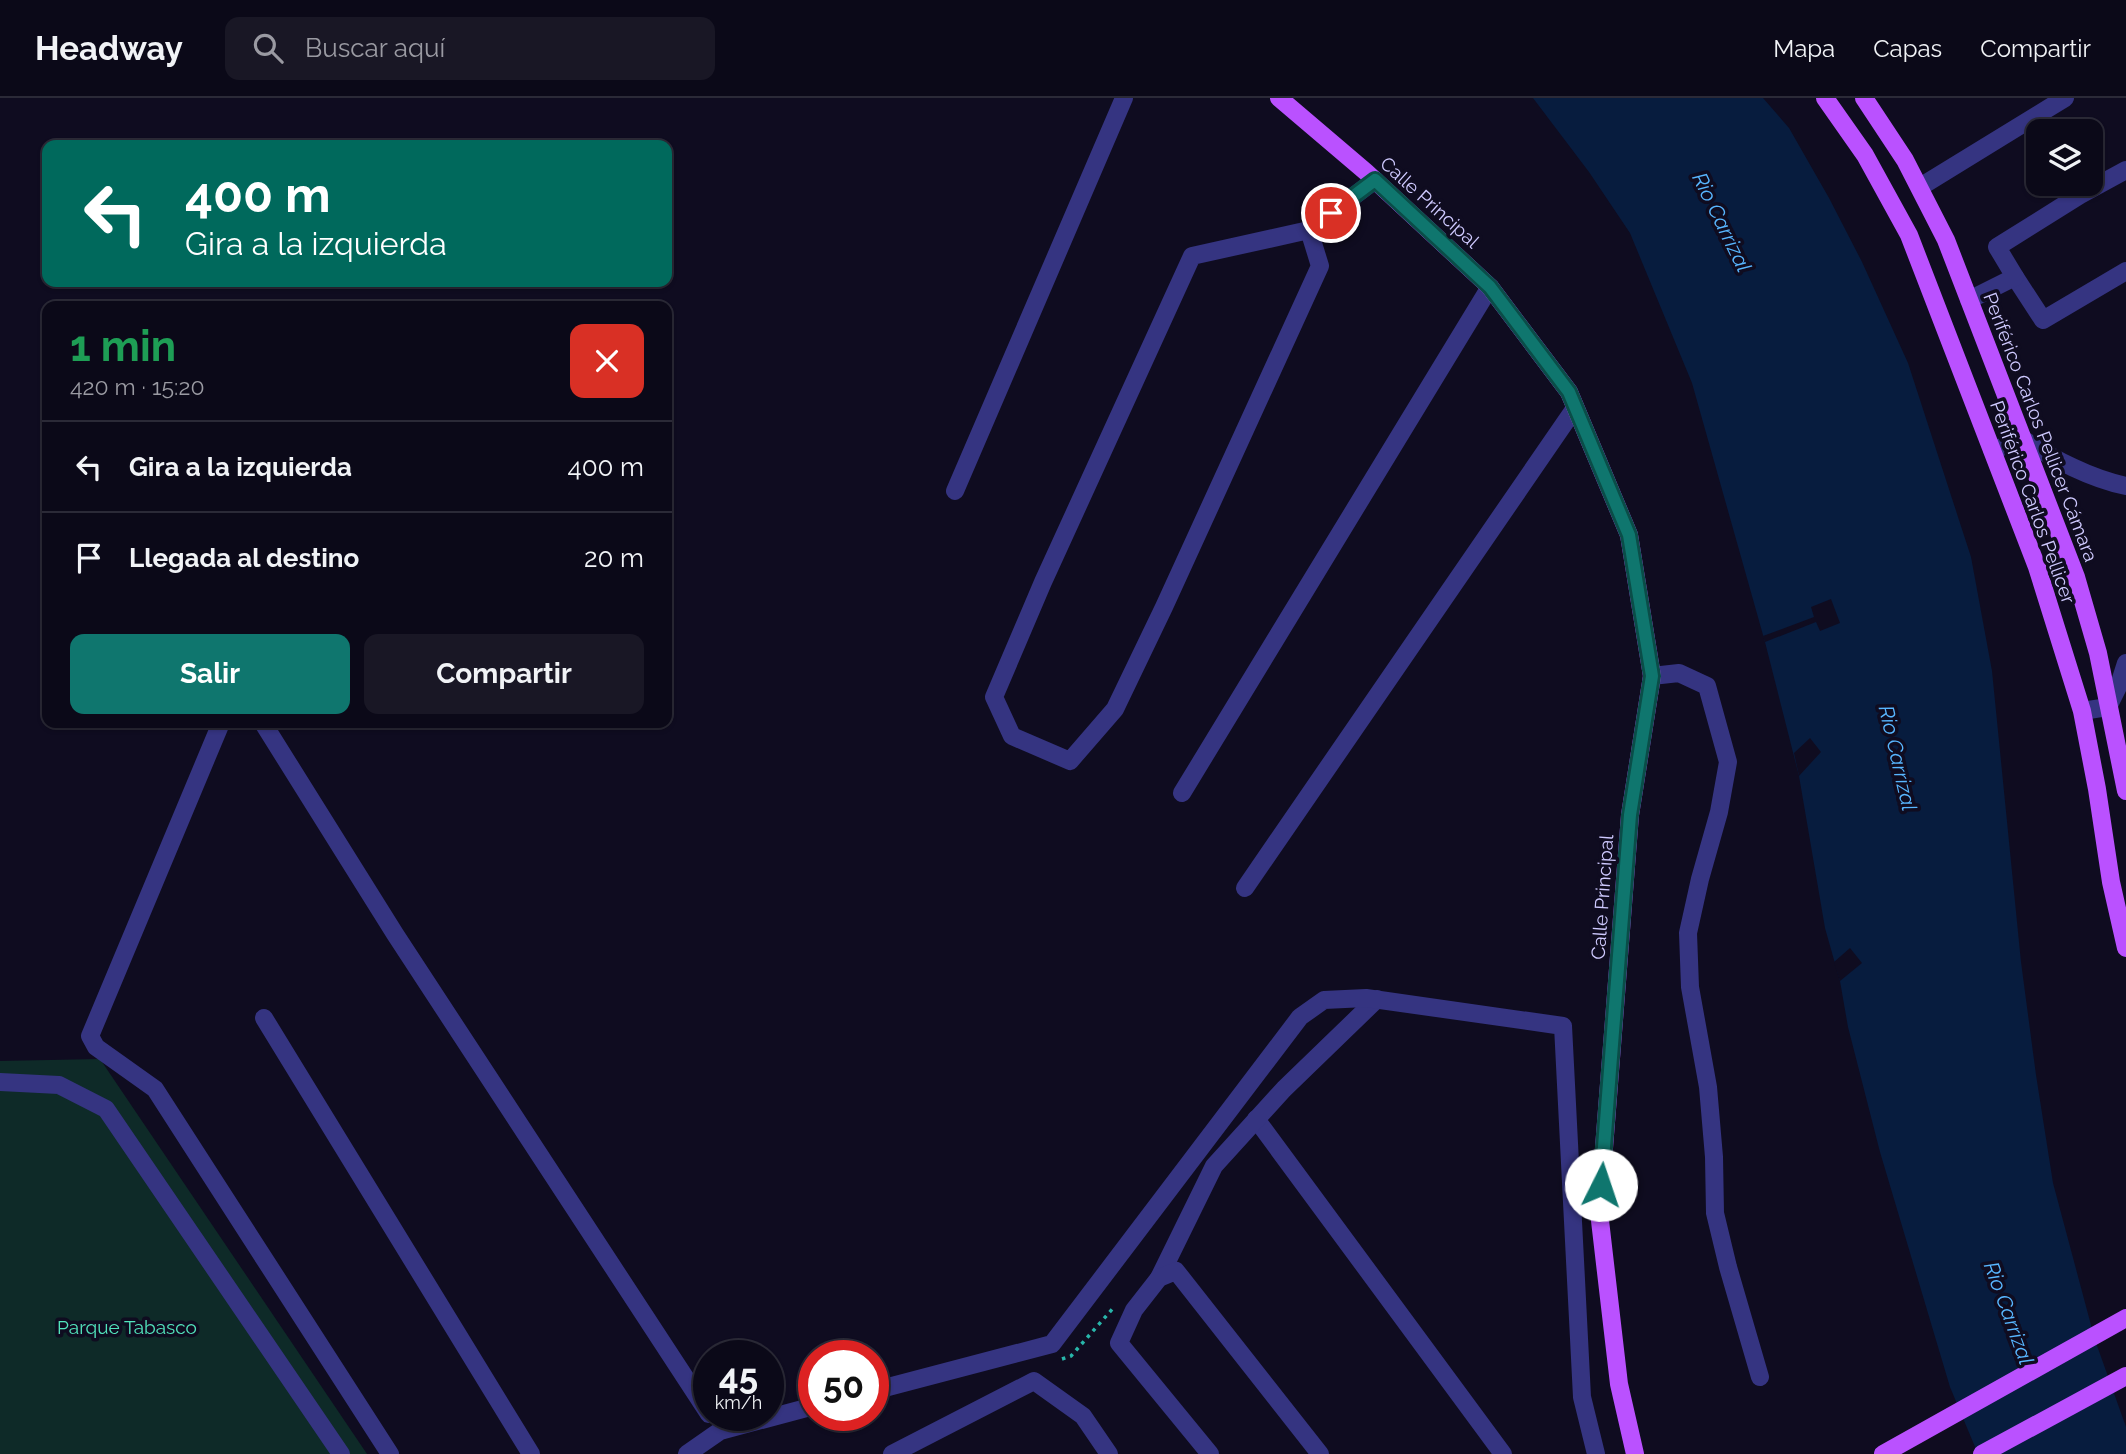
<!DOCTYPE html>
<html lang="es">
<meta charset="utf-8">
<style>
:root{--surface:#0b0918;--page:#191725;--text:#f1f3f6;--muted:#9a9aa2;--line:#2b2a37;--accent:#0f766e}
body{margin:0;font-family:Raleway,sans-serif;background:var(--page);color:var(--text);height:100vh;display:flex;flex-direction:column;font-size:26px;white-space:nowrap}
*{box-sizing:border-box;margin:0}
p{font-size:23px;color:var(--muted)}
.icon{flex:none;width:38px;height:38px;fill:none;stroke:currentColor;stroke-width:2;stroke-linecap:round;stroke-linejoin:round}
.map{position:relative;flex:1;overflow:hidden}
.sheet{position:absolute;left:42px;top:203px;width:630px;height:427px;display:flex;flex-direction:column;background:var(--surface);border-radius:14px;box-shadow:0 2px 5px #0004,0 0 0 2px var(--line)}
.sheet>*{flex:none}
.top-card{position:absolute;left:42px;top:42px;width:630px;height:147px;border-radius:14px;box-shadow:0 2px 5px #0004,0 0 0 2px var(--line);background:#00695c;color:#fff;overflow:hidden}
.fabs{position:absolute;left:2026px;top:21px;display:grid;gap:14px}
.fabs a{display:grid;place-items:center;width:77px;height:77px;border-radius:14px;background:var(--surface);box-shadow:0 2px 5px #0004,0 0 0 2px var(--line);font-size:35px}
.speed{position:absolute;left:693px;top:1242px;display:flex;gap:14px;font-size:35px;font-weight:700;text-align:center}
.speed>*{display:grid;place-content:center;width:91px;height:91px;border-radius:50%;background:var(--surface);box-shadow:0 2px 5px #0004,0 0 0 2px var(--line);line-height:1}
.speed small{font-size:18px;font-weight:400}
.speed .limit{border:10px solid #d22;background:#fff;color:#111}
.pin{position:absolute;display:grid;place-items:center;width:60px;height:60px;color:#fff;margin:-30px;border:4px solid #fff;border-radius:50%;box-shadow:0 2px 7px #0007}
.me{position:absolute;width:77px;margin:-38px;rotate:4deg;stroke-linejoin:round;filter:drop-shadow(0 0 5px #0008)}
.turn{display:flex;align-items:center;gap:24px;height:147px;padding:0 28px;font-size:32px}
.turn .icon{width:91px;height:91px;stroke-width:2.5}
.turn b{display:block;font-size:49px;line-height:60px}
.round{display:grid;place-items:center;flex:none;width:74px;height:74px;border-radius:14px;background:var(--page)}
.head{display:flex;align-items:center;justify-content:space-between;height:119px;padding:0 28px}
h1{font-size:42px;font-weight:700;line-height:52px;color:#1e9e55}
.button{display:flex;gap:14px;margin-top:auto;padding:14px 28px}
.button a{flex:1;height:80px;border-radius:14px;background:var(--accent);color:#fff;font-size:28px;font-weight:700;line-height:80px;text-align:center}
.button a+a{background:var(--page);color:var(--text)}
ul{padding:0;list-style:none}
li{display:flex;align-items:center;gap:21px;height:91px;padding:0 28px;border-top:2px solid var(--line)}
li div{flex:1}
li b{display:block;font-size:26px}
li em{font-style:normal}
header{display:flex;align-items:center;gap:42px;box-sizing:border-box;height:98px;padding:0 35px;background:var(--surface);border-bottom:2px solid var(--line)}
header strong{font-size:33px}
nav{display:flex;gap:38px;margin-inline-start:auto;font-size:24px}
.search{width:490px;height:63px;background:var(--page);display:flex;align-items:center;gap:18px;box-sizing:border-box;padding:0 24px;border-radius:14px;color:var(--muted);font-size:26px}
.map>svg:first-child{display:block}
</style>
<header>
<strong>Headway</strong>
<div class="search"><svg class="icon" aria-label="search" viewBox="0 0 24 24"><circle cx="10" cy="10" r="6"/><path d="M15 15l6 6"/></svg>Buscar aquí</div>
<nav><a>Mapa</a><a>Capas</a><a>Compartir</a></nav>
</header>
<div class="map">
<svg width="2126" height="1356" viewBox="0 0 2126 1356">
<rect width="100%" height="100%" fill="#0f0c20"/>
<path fill="#0e2a28" d="M100 961 367 1356H0V963Z"/>
<path fill="#071c3e" d="M1533 0H1763L1789 30 1829 100 1862 164 1908 265 1971 459 1992 573 2021 864 2036 977 2053 1085 2095 1242 2126 1329V1356H1978L1950 1289 1880 1054 1848 929 1840 883 1825 830 1799 678 1765 544 1692 285 1630 135 1589 74Z"/>
<g fill="#0f0c20">
<path d="M1831 501 1840 525 1820 533 1816 524 1765 544 1763 538 1814 519 1811 509Z"/>
<path d="M1810 640 1821 654 1799 678 1794 655Z"/>
<path d="M1850 850 1862 865 1840 883 1834 864Z"/>
</g>
<g fill="none" stroke-linecap="round" stroke-linejoin="round">
<g stroke="#28b6aa" stroke-width="3.5" stroke-dasharray="3.5 5" stroke-linecap="butt">
<path d="M1062 1261 1071 1258 1115 1208"/>
<path d="M827 1320 836 1318"/>
</g>
<g stroke="#353481" stroke-width="18">
<path d="M1920 89 2065 0"/>
<path d="M1309 132 1320 168 1164 509 1115 611 1070 663 1012 638 994 599 1043 484 1192 158 1309 132 1375 82"/>
<path d="M2015 179 2043 222 2126 173"/>
<path d="M1969 202 2015 179 1997 149 2080 97 2126 72"/>
<path d="M1992 352 2024 342C2056 362 2089 380 2126 388"/>
<path d="M955 393 1124 0"/>
<path d="M1652 578 1679 575 1707 588 1728 664 1719 714 1700 781 1688 835 1690 889 1708 989 1714 1059 1715 1115 1728 1169 1760 1279"/>
<path d="M2082 613 2108 609 2119 587 2126 565"/>
<path d="M221 625 90 938 96 949 155 991 390 1356"/>
<path d="M263 625 395 836 709 1316"/>
<path d="M1182 695 1490 189"/>
<path d="M1245 790 1575 310"/>
<path d="M264 920 531 1356"/>
<path d="M0 984 59 987 106 1011 341 1356"/>
<path d="M1256 1021 1503 1356"/>
<path d="M1159 1180 1214 1068 1284 991 1377 901"/>
<path d="M873 1293 1052 1246 1300 919 1324 902 1366 900 1563 928 1582 1299 1596 1356"/>
<path d="M687 1356 720 1333 814 1308"/>
<path d="M892 1356 1034 1283 1083 1318 1109 1356"/>
<path d="M1210 1356 1119 1245 1134 1212 1159 1180 1176 1173 1320 1356"/>
</g>
<g stroke="#ba51ff" stroke-width="18">
<path d="M1279 0 1366 74 1490 189 1569 294 1629 437 1652 578 1630 717 1599 1114 1619 1286 1635 1356"/>
<path d="M1825 0 1865 57 1909 137 2037 469 2082 613 2097 691 2111 784 2126 850"/>
<path d="M1864 0 1905 62 1946 142 2076 479 2098 555 2126 693"/>
<path d="M1883 1356 2126 1220"/>
<path d="M1982 1356 2126 1278"/>
</g>
</g>
<g fill="none" stroke-linecap="round" stroke-linejoin="round">
<defs>
<path id="route" d="M1331 115 1375 82 1490 189 1569 294 1629 437 1652 578 1630 717 1601 1087"/>
</defs>
<use href="#route" stroke="#0a4d48" stroke-width="18"/>
<use href="#route" stroke="#0f766e" stroke-width="12"/>
</g>
<g text-anchor="middle" dominant-baseline="central" stroke-width="7" stroke-linejoin="round" paint-order="stroke">
<g font-size="19" fill="#cfcaff" stroke="#0f0c20">
<text transform="translate(1430 104) rotate(42)">Calle Principal</text>
<text transform="translate(2041 329) rotate(69)">Periférico Carlos Pellicer Cámara</text>
<text transform="translate(2033 404) rotate(70)">Periférico Carlos Pellicer</text>
<text transform="translate(1602 799) rotate(-86)">Calle Principal</text>
</g>
<g font-size="19" fill="#52e4bc" stroke="#0f0c20">
<text x="127" y="1229">Parque Tabasco</text>
</g>
<g font-size="21" font-style="italic" fill="#58b6ff" stroke="#0f0c20">
<text transform="translate(1722 124) rotate(64)">Rio Carrizal</text>
<text transform="translate(1898 660) rotate(77)">Rio Carrizal</text>
<text transform="translate(2009 1215) rotate(70)">Rio Carrizal</text>
</g>
</g>
</svg>
<div class="fabs">
<a><svg class="icon" aria-label="layers" viewBox="0 0 24 24"><path d="M12 4l9 5-9 5-9-5zM3 14l9 5 9-5"/></svg></a>
</div>
<div class="speed"><div>45<small>km/h</small></div><div class="limit">50</div></div>
<div class="pin" style="left:1331px;top:115px;background:#d93025"><svg class="icon" aria-label="arrive" viewBox="0 0 24 24"><path d="M6 21V4h12l-3 4 3 4H6"/></svg></div>
<svg class="me" style="left:1601px;top:1087px" viewBox="-20 -20 40 40"><circle r="19" fill="#fff"/><path d="M0-13L10 11 0 6-10 11z" fill="#0f766e"/></svg>
<div class="top-card">
<div class="turn"><svg class="icon" aria-label="left" viewBox="0 0 24 24"><path d="M17 20v-9H6M10 6l-5 5 5 5"/></svg><div><b>400 m</b>Gira a la izquierda</div></div>
</div>
<section class="sheet">
<div class="head"><div><h1>1 min</h1><p>420 m · 15:20</p></div><a class="round" style="background:#d93025;color:#fff"><svg class="icon" aria-label="close" viewBox="0 0 24 24"><path d="M6 6l12 12M18 6L6 18"/></svg></a></div>
<ul>
<li><svg class="icon" aria-label="left" viewBox="0 0 24 24"><path d="M17 20v-9H6M10 6l-5 5 5 5"/></svg><div><b>Gira a la izquierda</b></div><em>400 m</em></li>
<li><svg class="icon" aria-label="arrive" viewBox="0 0 24 24"><path d="M6 21V4h12l-3 4 3 4H6"/></svg><div><b>Llegada al destino</b></div><em>20 m</em></li>
</ul>
<div class="button"><a>Salir</a><a>Compartir</a></div>
</section>
</div>
